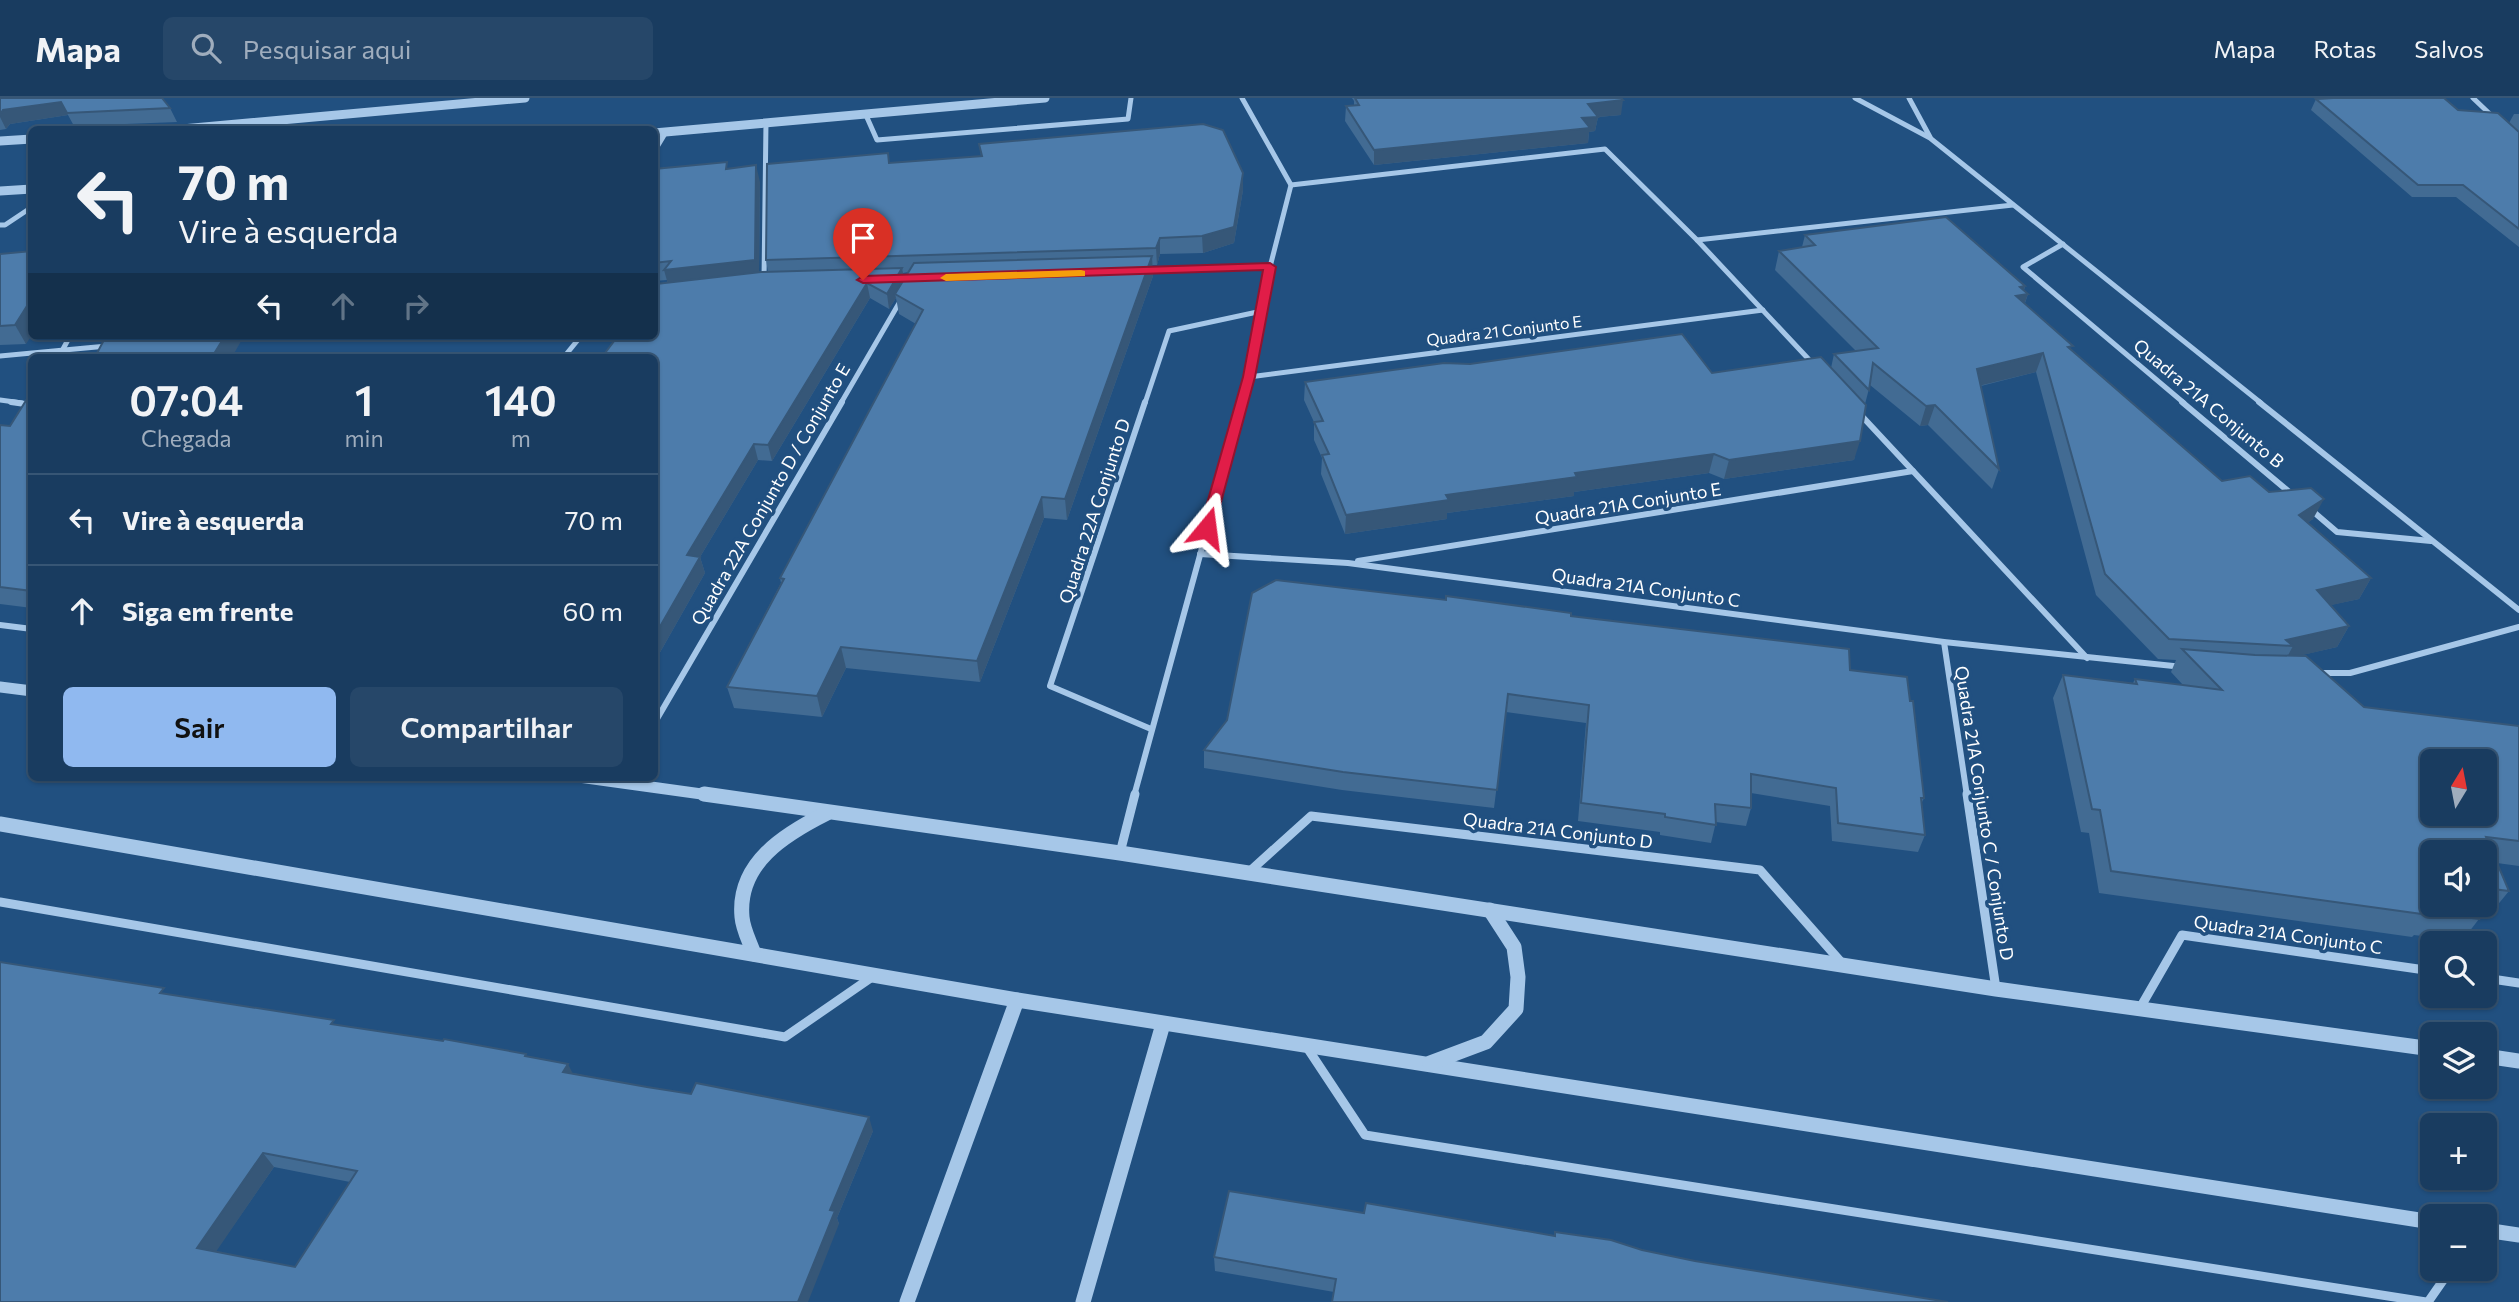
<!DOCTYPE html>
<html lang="pt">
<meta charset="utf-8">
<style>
:root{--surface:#193c60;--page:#264769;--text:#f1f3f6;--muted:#9fadbd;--line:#375675;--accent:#90b9f0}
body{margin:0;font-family:Commissioner,sans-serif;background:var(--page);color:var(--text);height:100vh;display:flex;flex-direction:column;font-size:26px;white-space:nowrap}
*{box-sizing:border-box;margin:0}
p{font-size:23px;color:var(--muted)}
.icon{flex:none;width:38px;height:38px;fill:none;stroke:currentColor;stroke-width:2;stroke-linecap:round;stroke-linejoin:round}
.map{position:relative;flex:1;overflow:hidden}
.panel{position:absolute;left:28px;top:256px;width:630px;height:427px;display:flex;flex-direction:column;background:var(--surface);border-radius:10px;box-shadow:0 2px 5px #0004,0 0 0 2px var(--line)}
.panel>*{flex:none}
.banner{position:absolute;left:28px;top:28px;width:630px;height:214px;border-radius:10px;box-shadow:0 2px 5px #0004,0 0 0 2px var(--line);background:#193c60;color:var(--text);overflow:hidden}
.needle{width:46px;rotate:10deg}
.buttons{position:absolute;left:2420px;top:651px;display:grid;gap:14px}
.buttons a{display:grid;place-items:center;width:77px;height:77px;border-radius:10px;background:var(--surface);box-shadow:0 2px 5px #0004,0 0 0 2px var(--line);font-size:35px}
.pin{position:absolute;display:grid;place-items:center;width:60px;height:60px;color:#fff;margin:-72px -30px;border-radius:50% 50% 50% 0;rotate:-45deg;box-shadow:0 0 7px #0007}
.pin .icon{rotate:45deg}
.me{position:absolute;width:77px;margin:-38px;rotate:16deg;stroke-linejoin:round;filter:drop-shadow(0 0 5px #0008)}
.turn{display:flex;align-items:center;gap:24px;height:147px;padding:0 35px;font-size:32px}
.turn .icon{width:91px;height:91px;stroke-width:2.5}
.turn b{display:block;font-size:49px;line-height:60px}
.lanes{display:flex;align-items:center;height:66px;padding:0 35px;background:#0003;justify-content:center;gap:35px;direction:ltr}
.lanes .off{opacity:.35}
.eta{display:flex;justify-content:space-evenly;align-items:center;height:119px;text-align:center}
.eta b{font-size:42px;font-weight:600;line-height:49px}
.primary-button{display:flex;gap:14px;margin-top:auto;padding:14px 35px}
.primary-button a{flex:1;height:80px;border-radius:10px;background:var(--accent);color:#111;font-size:28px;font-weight:600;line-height:80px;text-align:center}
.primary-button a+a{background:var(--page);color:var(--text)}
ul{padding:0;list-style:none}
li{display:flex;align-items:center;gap:21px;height:91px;padding:0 35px;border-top:2px solid var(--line)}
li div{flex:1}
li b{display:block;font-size:26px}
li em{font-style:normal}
header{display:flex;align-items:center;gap:42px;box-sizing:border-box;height:98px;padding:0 35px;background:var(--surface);border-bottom:2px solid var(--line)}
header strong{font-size:33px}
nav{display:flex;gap:38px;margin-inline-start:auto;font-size:24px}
.search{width:490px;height:63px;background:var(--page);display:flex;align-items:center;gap:18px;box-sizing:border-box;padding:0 24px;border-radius:10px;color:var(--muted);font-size:26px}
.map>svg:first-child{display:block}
</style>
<header>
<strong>Mapa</strong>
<div class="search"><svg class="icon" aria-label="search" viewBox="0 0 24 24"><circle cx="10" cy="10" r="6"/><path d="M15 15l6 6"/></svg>Pesquisar aqui</div>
<nav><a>Mapa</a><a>Rotas</a><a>Salvos</a></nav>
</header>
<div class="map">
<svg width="2519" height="1204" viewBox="0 0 2519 1204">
<rect width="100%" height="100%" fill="#215080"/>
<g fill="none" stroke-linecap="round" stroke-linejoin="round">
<g stroke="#a6c7e8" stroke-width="5">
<path d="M1855 0 1930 40 2261 305"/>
<path d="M1909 0 1930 39"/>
<path d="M2473 0 2493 19"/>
<path d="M865 15 877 42 1128 21 1131 0"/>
<path d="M654 54 666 34"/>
<path d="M1291 87 1605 51 1697 142 1815 268"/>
<path d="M0 127H5L32 109"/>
<path d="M1697 142 2013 107"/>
<path d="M2063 146 2023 169 2184 305"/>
<path d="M1144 173 1270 169"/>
<path d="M764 181 766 24"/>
<path d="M62 253 70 238"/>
<path d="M0 258 107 248"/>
<path d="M564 259 581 238"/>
<path d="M1249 279 1763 212"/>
<path d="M0 302 22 305"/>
<path d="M841 305 902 200"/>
<path d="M1145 305 1169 233 1262 213"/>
<path d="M1242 305 1270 169 1291 87 1242 0"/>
</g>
<g stroke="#a6c7e8" stroke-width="6">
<path d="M11 304 32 307"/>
<path d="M1145 304 1050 588 1151 631"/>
<path d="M2182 304 2294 398"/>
<path d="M2259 304 2519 512"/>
<path d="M1859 315 2087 560"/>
<path d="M2309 410 2337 434 2431 443"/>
<path d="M1200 456 1348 465 1944 544 2183 569"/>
<path d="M1358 463 1913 373"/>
<path d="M0 527 32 531"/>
<path d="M1944 544 1967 698"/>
<path d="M2317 575H2350L2519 529"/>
<path d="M654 626 842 304"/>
<path d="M1134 698 1242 304"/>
</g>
<g stroke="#a6c7e8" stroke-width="9">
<path d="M1967 696 1996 891"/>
<path d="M1120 755 1135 696"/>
<path d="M1250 773 1311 718 1760 772 1841 864"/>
<path d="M0 804 785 939 872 879"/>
<path d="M2485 880 2519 885"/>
<path d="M2140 910 2182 837 2432 873"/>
<path d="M1306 948 1365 1037 2426 1204"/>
<path d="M2428 1204 2451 1171"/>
</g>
<g stroke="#a6c7e8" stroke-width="9">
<path d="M171 32 525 0"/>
<path d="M654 35 1045 0"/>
<path d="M0 43 32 41"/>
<path d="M0 93 32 91"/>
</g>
<g stroke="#a6c7e8" stroke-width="11">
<path d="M0 589 32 593"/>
<path d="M579 679 716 698"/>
</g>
<g stroke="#a6c7e8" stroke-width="15">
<path d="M704 696 1120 755 1996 891 2432 951"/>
<path d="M0 726 1017 902 2432 1124"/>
<path d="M754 856C750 844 743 832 742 819 737 765 785 736 827 715"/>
<path d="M2485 958 2519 963"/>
<path d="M1430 965 1486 944 1516 911 1518 879 1514 849 1490 812"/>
<path d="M2485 1132 2519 1137"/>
<path d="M907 1204 1017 902"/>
<path d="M1083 1204 1163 926"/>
</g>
</g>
<g fill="#426b93" fill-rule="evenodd">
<path d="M0 0 170 10 177 24 74 28 68 17 10 26 6 31 0 32Z"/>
<path d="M1352 0H1621V17L1598 19 1595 33 1589 34 1588 45 1374 67 1345 23 1346 8 1354 7V3Z"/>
<path d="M2316 1 2458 12 2509 25 2514 16H2519V149L2456 99H2412L2311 12Z"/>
<path d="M979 46 1243 92 1234 145 1203 155 1160 156 1157 167H1152L1153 178 1067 422 1044 420 980 584 846 570 822 619 734 610 727 589 781 485 780 480 916 226 899 216 896 200 889 211 870 200 772 363 758 362 700 459 705 475 654 565 667 185V182L654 183V71H729L760 84 759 174H768L766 162 889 65 981 58ZM908 174 904 182 903 175Z"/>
<path d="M1805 137 2025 188 2024 192 2028 196 2025 205 2072 252 2222 383 2269 394 2313 421 2307 425 2371 480 2359 501 2330 507 2349 528 2337 549 2297 558 2364 609 2519 628V768L2497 765 2509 793 2491 815 2476 813 2479 821 2462 843 2414 837 2412 839 2099 795 2089 735 2081 734 2053 600 2063 577 2133 585 2135 581 2183 587 2171 574 2176 562 2158 561 2096 497 2036 274 1981 288 1999 371 1992 391 1928 327 1920 328 1870 287 1865 306 1854 362 1724 381 1709 375 1574 394V398L1447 415V421L1345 436 1321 376 1322 360 1314 342V324L1304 302 1305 284 1712 275 1831 270 1834 256 1856 253 1775 172 1779 153 1802 149ZM2485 754V807H2432Z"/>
<path d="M0 156 26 246 0 247Z"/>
<path d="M32 293V510L0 506V327L10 328Z"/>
<path d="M1571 518 1850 572 1924 700 1921 706 1925 737 1918 754 1832 743 1830 708 1751 695V710L1746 728 1716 724 1711 745 1660 737V734L1578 723 1586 625 1506 614 1494 710 1342 692 1204 670V652Z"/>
<path d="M168 896 337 927 528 959 572 975 873 1033 837 1120 839 1126 0 1204ZM274 1069 350 1084 295 1169 215 1154Z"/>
<path d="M1364 1115 1554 1138 1555 1134 1611 1142 1334 1194 1215 1173 1214 1159Z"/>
</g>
<g fill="#365778">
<path d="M1623 2 1621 17 1598 19 1595 33 1589 34 1588 45 1374 67V52L1582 20 1588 6Z"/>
<path d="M61 4 68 17 10 26 6 31 0 19V17L3 12Z"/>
<path d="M756 67 760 84 759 179 669 190 664 172Z"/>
<path d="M1243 75V92L1234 145 1203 155 1202 138Z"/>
<path d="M1160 140V156L1157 167 1156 150Z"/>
<path d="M1152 158 1153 178 1067 422 1065 401Z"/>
<path d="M902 170 905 185 895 196 896 200 889 211 887 196Z"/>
<path d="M867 185 870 200 772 363 768 347Z"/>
<path d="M2025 188 2022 197 2028 196 2021 215 2010 217 2020 189Z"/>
<path d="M32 200V237L26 246 15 227Z"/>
<path d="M225 238H244L232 259H212Z"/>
<path d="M2043 255 2036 274 1970 290 1977 271Z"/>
<path d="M1935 307 1928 327 1920 328 1926 308Z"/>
<path d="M1860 343 1854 362 1724 381 1729 362Z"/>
<path d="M754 346 758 362 700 459 705 475 654 565V539L687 457Z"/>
<path d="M1714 356 1709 375 1574 394V398L1447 415V421L1345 436 1346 417 1446 397 1575 375Z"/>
<path d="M1042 399 1044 420 980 584 977 563Z"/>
<path d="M2324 401 2313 421 2288 438 2299 417Z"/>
<path d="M2371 480 2359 501 2305 513 2317 492Z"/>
<path d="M2349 528 2337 549 2286 561 2293 548 2286 542Z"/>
<path d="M841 549 846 570 822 619 817 598Z"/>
<path d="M568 966 575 980 563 974Z"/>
<path d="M869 1019 873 1033 837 1120 839 1126 808 1204H798L830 1112Z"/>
<path d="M263 1055 274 1069 209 1164 197 1150Z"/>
</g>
<g fill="#4d7cab" stroke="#365778" stroke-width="2" fill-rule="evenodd">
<path d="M0 0H162L170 10 67 15 61 4 3 12 0 17Z"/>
<path d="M1355 0H1621L1623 2 1588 6 1598 19 1582 20 1590 30 1374 52 1346 8 1359 7Z"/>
<path d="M2333 0H2444L2458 12 2498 15 2519 34V131L2463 87H2418L2316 1Z"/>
<path d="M1203 26 1223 32 1243 75 1234 129 1202 138 1160 140 1156 150 766 162 767 66 888 55 889 65 982 58 979 46Z"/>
<path d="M727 64 726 71 756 67 755 162 664 172 671 163 654 165V71Z"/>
<path d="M1946 119 2025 188 2020 189 2028 196 2016 198 2073 248 2068 249 2222 383 2250 378 2269 394 2311 390 2324 401 2299 417 2371 480 2317 492 2349 528 2286 542 2293 548 2169 541 2105 476 2043 255 1977 271 1999 371 1935 307 1926 308 1873 265 1869 292 1834 256 1878 250 1779 153 1815 147 1805 137Z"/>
<path d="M32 153V200L15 227 0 228V156Z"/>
<path d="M1152 158 1065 401 1042 399 977 563 841 549 817 598 727 589 784 481 780 480 923 212 895 196 914 165Z"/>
<path d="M902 170 887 196 867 185 768 347 754 346 687 457 700 459 654 539V259H602L618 238H654V188L656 186 761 174Z"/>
<path d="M1682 236 1712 275 1821 259 1866 307 1860 343 1729 362 1714 356 1575 375 1577 379 1446 397 1449 402 1346 417 1322 357 1329 356 1314 324 1323 323 1305 284 1444 265 1470 266Z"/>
<path d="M106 238H225L212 259H95Z"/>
<path d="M32 293V493L0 489V327L10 328Z"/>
<path d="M1276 482 1446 502V498L1571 515V518L1849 551 1850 572 1907 579 1910 603H1913L1924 700H1921L1925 737 1838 725 1836 690 1751 676V710L1715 706 1716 727 1665 719V716L1581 705 1589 607 1508 596 1497 692 1343 674 1204 652 1227 622 1252 495Z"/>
<path d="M2182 551 2255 557 2306 558 2364 609 2519 628V743L2486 739 2509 793 2485 790V754H2432V807H2473L2479 821 2428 814 2429 817 2111 773 2100 712 2092 711 2063 577 2137 586 2135 581 2222 592ZM2432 663H2485V716H2432Z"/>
<path d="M0 864 164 890 160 895 334 922 331 926 443 943 444 941 526 956 525 958 568 966 563 974 647 989 691 996 696 985 869 1019 830 1112 835 1113 798 1204H0ZM263 1055 357 1073 295 1169 197 1150Z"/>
<path d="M1229 1093 1364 1115 1366 1105 1555 1138V1134L1611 1142 1642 1152 1695 1163 1948 1204H1332L1336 1181 1214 1159Z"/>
</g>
<path fill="#e11d48" stroke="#92132f" stroke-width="2" d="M1270 165 1276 169 1255 279 1214 430 1207 435 1200 430 1243 279 1263 172 863 185 857 182 863 178Z"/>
<path fill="#f59e0b" d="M1081 172 1085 173V178L946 183 940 180 946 176Z"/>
<g text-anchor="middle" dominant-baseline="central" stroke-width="7" stroke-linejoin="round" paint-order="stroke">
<g font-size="16" fill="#fff" stroke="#215080">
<text transform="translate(1504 232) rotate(-7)">Quadra 21 Conjunto E</text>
</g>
<g font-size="18" fill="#fff" stroke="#215080">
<text transform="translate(2209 305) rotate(40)">Quadra 21A Conjunto B</text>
<text transform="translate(770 396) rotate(-60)">Quadra 22A Conjunto D / Conjunto E</text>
<text transform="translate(1628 405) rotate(-9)">Quadra 21A Conjunto E</text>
<text transform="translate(1094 413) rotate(-72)">Quadra 22A Conjunto D</text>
<text transform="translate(1646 489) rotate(8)">Quadra 21A Conjunto C</text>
<text transform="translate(1985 715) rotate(81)">Quadra 21A Conjunto C / Conjunto D</text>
<text transform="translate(1558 732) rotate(7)">Quadra 21A Conjunto D</text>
<text transform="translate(2288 836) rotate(8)">Quadra 21A Conjunto C</text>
</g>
</g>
</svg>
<div class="buttons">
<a><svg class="needle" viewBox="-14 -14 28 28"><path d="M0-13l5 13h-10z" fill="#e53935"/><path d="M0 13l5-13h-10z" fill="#9fadbd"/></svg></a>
<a><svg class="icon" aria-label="sound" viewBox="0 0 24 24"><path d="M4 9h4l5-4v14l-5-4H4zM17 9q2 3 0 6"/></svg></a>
<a><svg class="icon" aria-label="search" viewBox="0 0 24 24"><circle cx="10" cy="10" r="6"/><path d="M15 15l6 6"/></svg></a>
<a><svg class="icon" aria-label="layers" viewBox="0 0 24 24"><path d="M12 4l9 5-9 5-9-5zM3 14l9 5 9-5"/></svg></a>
<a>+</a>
<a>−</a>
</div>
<div class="pin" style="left:863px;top:182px;background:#d93025"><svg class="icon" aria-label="arrive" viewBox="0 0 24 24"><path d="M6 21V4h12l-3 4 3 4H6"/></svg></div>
<svg class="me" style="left:1207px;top:430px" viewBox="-20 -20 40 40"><path d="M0-17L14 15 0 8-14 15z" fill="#e11d48" stroke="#fff" stroke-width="4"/></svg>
<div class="banner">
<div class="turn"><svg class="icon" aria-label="left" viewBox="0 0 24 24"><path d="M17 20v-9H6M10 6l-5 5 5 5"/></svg><div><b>70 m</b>Vire à esquerda</div></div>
<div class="lanes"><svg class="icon" aria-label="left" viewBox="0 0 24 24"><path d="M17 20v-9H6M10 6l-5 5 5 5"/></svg><svg class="icon off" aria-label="ahead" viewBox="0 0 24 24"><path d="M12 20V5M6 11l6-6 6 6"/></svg><svg class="icon off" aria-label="right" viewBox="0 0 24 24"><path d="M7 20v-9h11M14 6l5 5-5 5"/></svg></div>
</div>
<section class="panel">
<div class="eta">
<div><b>07:04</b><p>Chegada</p></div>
<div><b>1</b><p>min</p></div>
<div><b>140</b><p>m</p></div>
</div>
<ul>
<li><svg class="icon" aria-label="left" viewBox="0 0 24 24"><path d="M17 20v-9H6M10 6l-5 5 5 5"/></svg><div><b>Vire à esquerda</b></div><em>70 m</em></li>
<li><svg class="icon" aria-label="ahead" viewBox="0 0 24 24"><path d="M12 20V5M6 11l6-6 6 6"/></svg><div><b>Siga em frente</b></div><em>60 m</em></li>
</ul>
<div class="primary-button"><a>Sair</a><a>Compartilhar</a></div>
</section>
</div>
